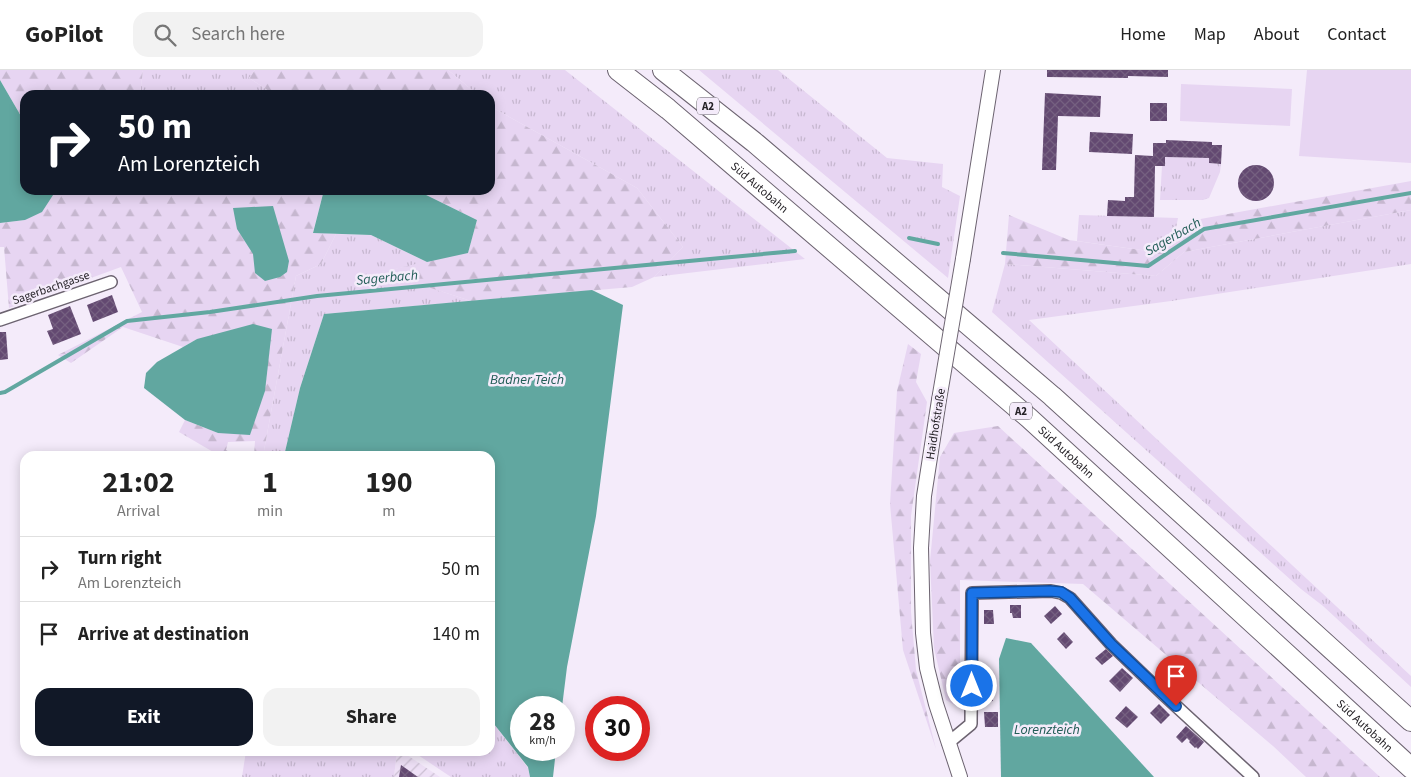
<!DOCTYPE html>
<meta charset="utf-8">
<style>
:root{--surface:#fff;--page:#f2f2f2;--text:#222;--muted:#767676;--line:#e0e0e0;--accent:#111827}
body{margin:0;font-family:"Source Sans 3",sans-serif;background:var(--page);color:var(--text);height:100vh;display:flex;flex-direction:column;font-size:19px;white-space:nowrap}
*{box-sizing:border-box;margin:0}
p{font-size:16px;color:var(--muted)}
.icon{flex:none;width:28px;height:28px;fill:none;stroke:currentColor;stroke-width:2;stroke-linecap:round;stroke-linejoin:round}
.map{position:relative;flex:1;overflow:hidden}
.sheet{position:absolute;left:20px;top:381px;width:475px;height:305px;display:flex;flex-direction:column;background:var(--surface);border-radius:15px;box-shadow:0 2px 12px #0003}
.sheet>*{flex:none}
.top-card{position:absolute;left:20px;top:20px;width:475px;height:105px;border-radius:15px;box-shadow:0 2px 12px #0003;background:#111827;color:#fff;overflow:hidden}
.speed{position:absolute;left:510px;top:626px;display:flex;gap:10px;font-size:25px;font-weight:700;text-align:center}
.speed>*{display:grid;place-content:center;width:65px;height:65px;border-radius:50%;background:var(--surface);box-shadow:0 2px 12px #0003;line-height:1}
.speed small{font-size:12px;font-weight:400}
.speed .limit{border:8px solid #d22;background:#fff;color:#111}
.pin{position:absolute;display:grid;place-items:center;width:42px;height:42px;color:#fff;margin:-51px -21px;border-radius:50% 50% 50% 0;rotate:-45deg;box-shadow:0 0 5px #0007}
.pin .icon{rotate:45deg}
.me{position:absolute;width:55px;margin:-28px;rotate:0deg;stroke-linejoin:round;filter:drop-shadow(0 0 4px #0008)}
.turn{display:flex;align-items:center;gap:18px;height:105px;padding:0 15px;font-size:22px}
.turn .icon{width:65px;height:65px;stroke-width:2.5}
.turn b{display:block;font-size:35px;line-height:42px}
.eta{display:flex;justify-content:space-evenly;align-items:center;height:85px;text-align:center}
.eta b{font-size:30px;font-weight:700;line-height:35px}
.cta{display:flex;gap:10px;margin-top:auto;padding:10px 15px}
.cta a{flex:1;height:58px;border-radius:15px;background:var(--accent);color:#fff;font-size:20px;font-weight:700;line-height:58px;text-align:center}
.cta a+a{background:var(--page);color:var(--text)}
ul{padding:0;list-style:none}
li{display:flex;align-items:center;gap:15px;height:65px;padding:0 15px;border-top:1px solid var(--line)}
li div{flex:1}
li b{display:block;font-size:19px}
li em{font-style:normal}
header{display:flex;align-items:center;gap:30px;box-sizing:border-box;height:70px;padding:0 25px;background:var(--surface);border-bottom:1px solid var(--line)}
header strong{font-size:24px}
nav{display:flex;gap:28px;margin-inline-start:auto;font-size:18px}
.search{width:350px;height:45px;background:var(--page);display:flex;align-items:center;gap:12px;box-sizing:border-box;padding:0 18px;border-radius:15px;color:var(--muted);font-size:19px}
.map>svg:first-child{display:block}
</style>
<header>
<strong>GoPilot</strong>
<div class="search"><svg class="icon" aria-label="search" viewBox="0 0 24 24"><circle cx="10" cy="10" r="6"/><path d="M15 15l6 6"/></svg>Search here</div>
<nav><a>Home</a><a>Map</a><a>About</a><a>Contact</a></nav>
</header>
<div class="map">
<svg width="1411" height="707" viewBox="0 0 1411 707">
<defs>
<pattern id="industrial-furrows" width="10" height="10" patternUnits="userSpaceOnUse" patternTransform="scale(1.25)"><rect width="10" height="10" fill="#eee0f6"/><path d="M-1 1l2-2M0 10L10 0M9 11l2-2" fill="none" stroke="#ccc0d3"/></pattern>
<pattern id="grass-tufts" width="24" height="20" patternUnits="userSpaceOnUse" patternTransform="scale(1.25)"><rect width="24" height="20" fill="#e7d5f2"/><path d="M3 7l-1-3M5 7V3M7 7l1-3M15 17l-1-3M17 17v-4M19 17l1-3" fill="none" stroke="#c6b7cf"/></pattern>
<pattern id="forest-firs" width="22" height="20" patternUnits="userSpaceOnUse" patternTransform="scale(1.25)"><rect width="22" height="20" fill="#e7d5f2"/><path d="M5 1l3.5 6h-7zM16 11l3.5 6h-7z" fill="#c6b7cf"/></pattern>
<pattern id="building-cross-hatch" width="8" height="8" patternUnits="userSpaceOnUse" patternTransform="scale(1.25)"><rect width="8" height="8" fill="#634971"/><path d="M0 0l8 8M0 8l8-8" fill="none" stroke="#756080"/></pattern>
</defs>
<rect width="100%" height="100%" fill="#f4ebfa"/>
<path fill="url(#industrial-furrows)" d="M397 681H401L440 707H394Z"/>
<g fill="url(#grass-tufts)">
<path d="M143 0H255L249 8 275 25H140Z"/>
<path d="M448 0H565L805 189 654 207 683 177 637 118 495 39 490 35V25H478Z"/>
<path d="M699 0H778L887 88 943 94 942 117 960 126 948 208Z"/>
<path d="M1165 87 1209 88V93L1221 94 1220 102 1209 128 1203 130H1160L1162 96H1165Z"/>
<path d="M1411 140V194L1171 231 1029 250 1411 606V617L1323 536 1301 519 992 242 1005 194 1156 206 1184 182Z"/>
<path d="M1079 145 1178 148 1175 163 1148 181 1077 171Z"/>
<path d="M336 164 371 165 427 192 382 202 471 231 324 244 300 318 284 386H263L296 206 321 194Z"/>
<path d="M490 649 528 698 530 707H451L412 681H490Z"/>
<path d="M246 681H397L394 707H242Z"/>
</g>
<g fill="url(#forest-firs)">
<path d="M0 0H143L140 25H25V53L0 10Z"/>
<path d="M255 0H448L478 25H275L249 8Z"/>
<path d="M490 35 495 39 637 118 683 177 654 207 632 217 471 231 381 202 468 182 477 150 416 120H490Z"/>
<path d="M1411 111V140L1184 182 1156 206 1005 194 1009 145 1069 170 1148 181 1195 150Z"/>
<path d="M54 120H324L313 162 336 164 321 194 296 206 263 386H254L255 371 228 372 226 380 236 386H220L179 362 185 350 218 363 197 269 183 277 123 257 71 293 58 285 142 242 121 197 9 238 4 177H0V153L25 150 55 122Z"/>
<path d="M908 274 921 284 916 312 927 332 911 446V542L916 600 936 679 903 580 890 434 897 321Z"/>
<path d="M998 356 1380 707H1306L1273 676 1083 514 960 510V638L946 630 934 578 930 491 940 387 954 363Z"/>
</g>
<g fill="#e7d5f2">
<path d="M1307 0H1411V93L1299 86Z"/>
<path d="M1181 14 1292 19 1290 56 1180 51Z"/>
</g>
<g fill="#61a7a0">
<path d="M0 10 25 53V120H54L55 122 42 142 25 150 0 153Z"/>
<path d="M324 120H416L477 150 468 183 427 192 371 165 313 163Z"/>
<path d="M273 136 289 191 287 202 280 207 265 211 255 203 253 184 237 159 233 138Z"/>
<path d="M592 220 623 235 596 446 567 597 562 637 521 638V680H556L553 707H530L528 697 490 649V386H284L300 318 324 244Z"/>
<path d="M253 254 272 259 265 321 250 365 218 363 185 350 144 318 146 303 157 292 197 269Z"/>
<path d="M1006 568 1031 573 1154 707H1001L999 589Z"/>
</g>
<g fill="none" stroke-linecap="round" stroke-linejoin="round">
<g stroke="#61a7a0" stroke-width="4">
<path d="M909 168 938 174"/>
<path d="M1003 183 1148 196 1204 159 1411 123"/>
<path d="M0 323 5 322 127 251 210 242 317 226 795 181"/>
</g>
</g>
<g fill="url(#building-cross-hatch)">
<path d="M1047 0H1168V7L1128 6V8L1047 7Z"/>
<path d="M1045 23 1101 26 1100 47 1058 46 1056 100H1042Z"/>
<rect x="1150" y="33" width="17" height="18"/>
<path d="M1090 62 1133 64 1132 84 1089 82Z"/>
<path d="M1166 70 1212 72V75H1222L1221 94 1209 93V88L1165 87V96H1155L1154 147 1107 146 1108 130 1125 131V127H1134L1135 85 1153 86V73H1166Z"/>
<circle cx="1256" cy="113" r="18"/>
<path d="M112 225 118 242 93 252 87 235Z"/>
<path d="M70 236 81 264 53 275 47 261 53 259 48 245Z"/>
<path d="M0 262H6L8 289 0 290Z"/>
<path d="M1010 535H1021V548H1013L1012 543H1010Z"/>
<path d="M1055 536 1062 544 1051 554 1044 546Z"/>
<path d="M984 540H993L994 554H984Z"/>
<path d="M1064 562 1073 572 1066 579 1057 569Z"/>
<path d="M1106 579 1113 586 1102 595 1095 588Z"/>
<path d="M1122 598 1133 608 1120 622 1109 611Z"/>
<path d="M984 617H993V631L984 632Z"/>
<path d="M1159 634 1170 645 1161 654 1150 643Z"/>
<path d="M1126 636 1138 647 1127 658 1115 648Z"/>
<path d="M984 642H998V657H985Z"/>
<path d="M1186 656 1204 672 1198 679 1196 677 1195 678 1189 672 1190 671 1187 668 1182 673 1176 667Z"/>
<path d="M401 695 418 707H399Z"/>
</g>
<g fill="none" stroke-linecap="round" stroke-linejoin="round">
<defs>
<g id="minor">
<path d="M0 250 111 212"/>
<path d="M948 673 971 654 972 523 1051 521 1061 523 1070 528 1111 574 1163 624 1253 707"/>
</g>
<g id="tertiary">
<path d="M963 189 993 0"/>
<path d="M939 330 924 426 921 478 923 563 927 598 936 634 960 707"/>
</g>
<g id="motorway">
<path id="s1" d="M618 0 668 39 1029 348 1411 698"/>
<path d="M663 0 754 72 1052 326 1411 651"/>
</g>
</defs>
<use href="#minor" stroke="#6c6370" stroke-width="14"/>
<use href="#tertiary" stroke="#6c6370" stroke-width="16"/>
<use href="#motorway" stroke="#6c6370" stroke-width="22"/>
<use href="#minor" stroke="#fff" stroke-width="11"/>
<use href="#tertiary" stroke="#fff" stroke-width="14"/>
<use href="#motorway" stroke="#fff" stroke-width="20"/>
<defs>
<path id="tertiary-bridge" d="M939 330 963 189"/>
</defs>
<use href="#tertiary-bridge" stroke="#6c6370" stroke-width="16" stroke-linecap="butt"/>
<use href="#tertiary-bridge" stroke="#fff" stroke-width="14"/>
</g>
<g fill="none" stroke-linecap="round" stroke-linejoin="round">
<defs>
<path id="route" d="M972 616V523L1050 521 1061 522 1070 528 1111 574 1176 636"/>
</defs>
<use href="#route" stroke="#114b97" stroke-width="12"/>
<use href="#route" stroke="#1a73e8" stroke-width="9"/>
</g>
<g text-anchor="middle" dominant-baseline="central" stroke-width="5" stroke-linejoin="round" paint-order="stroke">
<g fill="#f4ebfa" stroke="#625e66" stroke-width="1">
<rect x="697" y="27.5" width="22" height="17" rx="4"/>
<rect x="1010" y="332.5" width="22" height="17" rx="4"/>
</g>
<g font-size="11" font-weight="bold" fill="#242126">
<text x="708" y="36">A2</text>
<text x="1021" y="341">A2</text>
</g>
<g font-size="12" fill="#242126" stroke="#f4ebfa">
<text stroke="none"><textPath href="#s1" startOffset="184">Süd Autobahn</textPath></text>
<text transform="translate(51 218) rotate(-19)">Sagerbachgasse</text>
<text transform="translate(936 354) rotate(-81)">Haidhofstraße</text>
<text stroke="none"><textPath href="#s1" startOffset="589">Süd Autobahn</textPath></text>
<text stroke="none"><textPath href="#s1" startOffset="994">Süd Autobahn</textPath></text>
</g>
<g font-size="14" font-style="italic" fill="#225d57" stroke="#f4ebfa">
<text transform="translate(1173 167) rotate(-30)">Sagerbach</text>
<text transform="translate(387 208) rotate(-5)">Sagerbach</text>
<text x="527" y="310">Badner Teich</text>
<text x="1047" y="660">Lorenzteich</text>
</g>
</g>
</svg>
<div class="speed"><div>28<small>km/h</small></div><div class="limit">30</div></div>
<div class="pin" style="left:1176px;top:636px;background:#d93025"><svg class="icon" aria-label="arrive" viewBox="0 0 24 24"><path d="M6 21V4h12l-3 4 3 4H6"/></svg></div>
<svg class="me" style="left:972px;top:616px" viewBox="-20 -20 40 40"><circle r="17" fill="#1a73e8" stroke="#fff" stroke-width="3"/><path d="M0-11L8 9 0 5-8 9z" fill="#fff"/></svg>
<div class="top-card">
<div class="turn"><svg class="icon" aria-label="right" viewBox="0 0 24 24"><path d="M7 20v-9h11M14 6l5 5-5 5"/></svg><div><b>50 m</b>Am Lorenzteich</div></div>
</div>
<section class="sheet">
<div class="eta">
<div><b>21:02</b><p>Arrival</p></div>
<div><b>1</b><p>min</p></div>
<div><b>190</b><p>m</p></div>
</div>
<ul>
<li><svg class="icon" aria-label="right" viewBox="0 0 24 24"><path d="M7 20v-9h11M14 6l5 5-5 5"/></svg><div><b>Turn right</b><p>Am Lorenzteich</p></div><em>50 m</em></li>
<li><svg class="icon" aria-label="arrive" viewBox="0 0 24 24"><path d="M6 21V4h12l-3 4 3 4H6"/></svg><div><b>Arrive at destination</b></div><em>140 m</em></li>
</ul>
<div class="cta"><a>Exit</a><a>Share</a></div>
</section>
</div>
